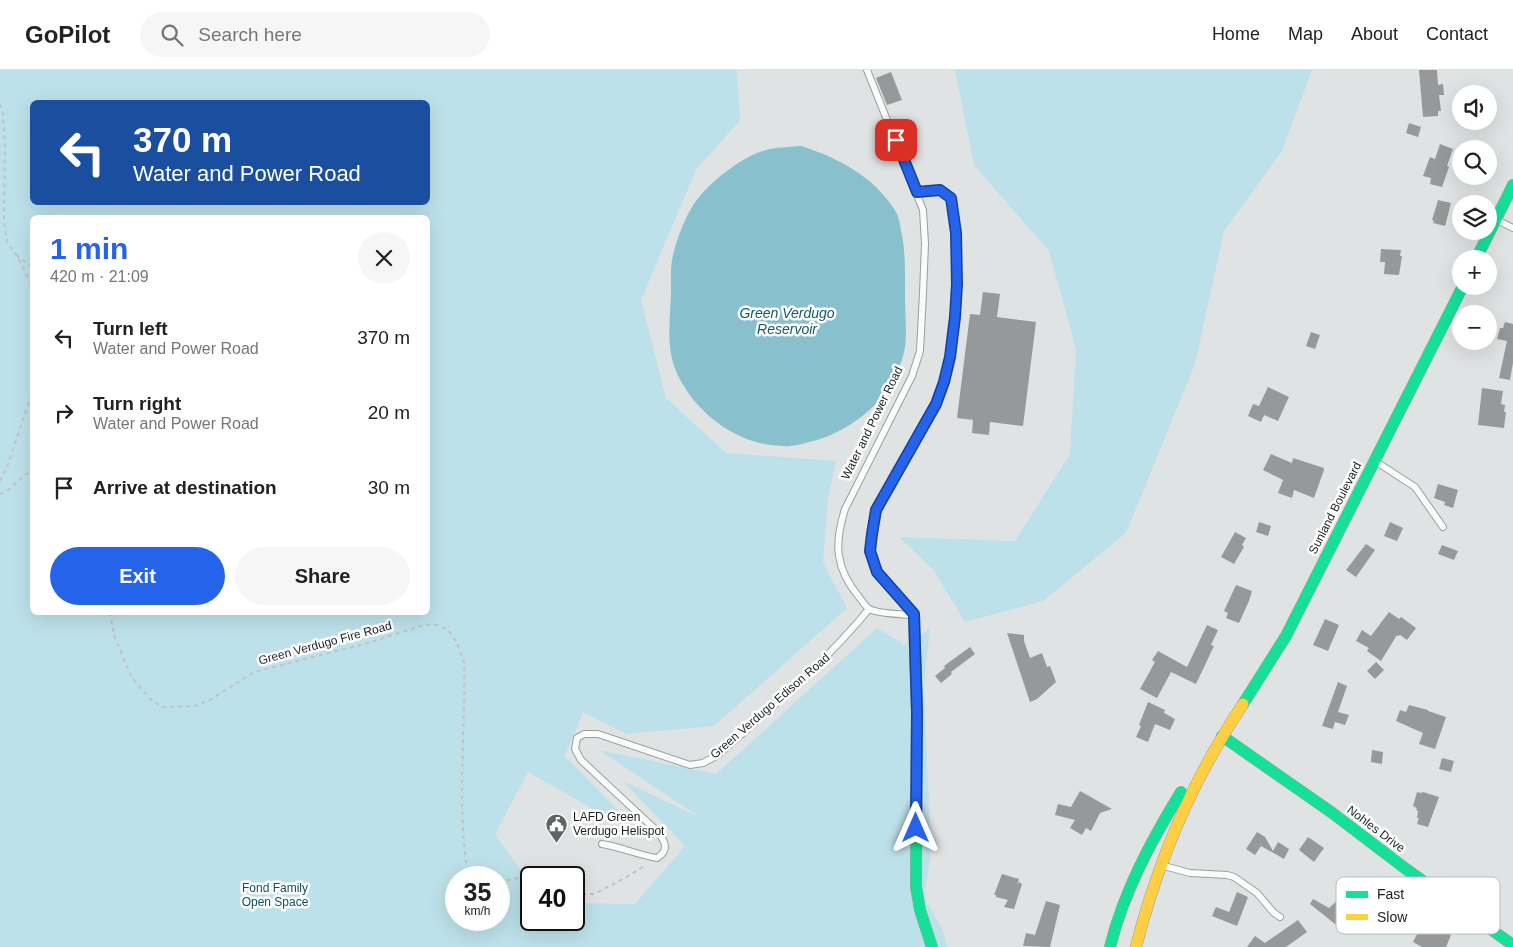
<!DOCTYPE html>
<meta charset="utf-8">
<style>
:root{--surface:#fff;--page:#f6f6f6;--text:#222;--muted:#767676;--line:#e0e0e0;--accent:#2563eb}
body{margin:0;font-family:Helvetica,sans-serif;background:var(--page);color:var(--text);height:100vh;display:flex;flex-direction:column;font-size:19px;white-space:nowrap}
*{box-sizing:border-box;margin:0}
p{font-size:16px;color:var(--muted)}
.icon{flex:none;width:28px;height:28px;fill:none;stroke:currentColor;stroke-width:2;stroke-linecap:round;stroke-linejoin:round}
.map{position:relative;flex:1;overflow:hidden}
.panel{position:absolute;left:30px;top:145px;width:400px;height:400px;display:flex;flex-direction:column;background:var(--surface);border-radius:8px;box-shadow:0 5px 20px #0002}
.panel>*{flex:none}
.banner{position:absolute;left:30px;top:30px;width:400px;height:105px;border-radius:8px;box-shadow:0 5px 20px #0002;background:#1a4fa0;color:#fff;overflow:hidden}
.tools{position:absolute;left:1452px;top:15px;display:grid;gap:10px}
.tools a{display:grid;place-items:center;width:45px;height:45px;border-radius:50%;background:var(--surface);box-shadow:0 5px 20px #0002;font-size:25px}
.speed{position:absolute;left:445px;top:796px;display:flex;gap:10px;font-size:25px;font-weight:700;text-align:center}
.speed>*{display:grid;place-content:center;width:65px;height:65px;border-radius:50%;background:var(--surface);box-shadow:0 5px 20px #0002;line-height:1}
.speed small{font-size:12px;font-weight:400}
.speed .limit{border:2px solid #111;border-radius:8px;background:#fff;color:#111}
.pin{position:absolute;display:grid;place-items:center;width:42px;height:42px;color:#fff;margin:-21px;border-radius:10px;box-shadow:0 2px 8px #0006}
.me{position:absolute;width:55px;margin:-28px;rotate:0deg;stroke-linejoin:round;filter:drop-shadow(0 0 4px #0008)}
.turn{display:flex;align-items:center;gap:18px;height:105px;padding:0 20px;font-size:22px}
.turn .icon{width:65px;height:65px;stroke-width:2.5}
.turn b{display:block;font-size:35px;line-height:42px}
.round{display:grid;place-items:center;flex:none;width:52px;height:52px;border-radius:26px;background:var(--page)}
.head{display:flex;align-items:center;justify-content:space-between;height:85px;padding:0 20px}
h1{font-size:30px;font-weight:800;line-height:38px;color:var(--accent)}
.action{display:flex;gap:10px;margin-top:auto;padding:10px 20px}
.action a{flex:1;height:58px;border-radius:30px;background:var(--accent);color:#fff;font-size:20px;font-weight:800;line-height:58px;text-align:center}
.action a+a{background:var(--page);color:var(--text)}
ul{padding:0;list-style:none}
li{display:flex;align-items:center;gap:15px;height:75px;padding:0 20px}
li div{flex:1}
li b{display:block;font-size:19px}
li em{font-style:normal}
header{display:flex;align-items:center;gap:30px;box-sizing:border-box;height:70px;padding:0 25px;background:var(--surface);border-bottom:1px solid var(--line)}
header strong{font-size:24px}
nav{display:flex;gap:28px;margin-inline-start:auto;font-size:18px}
.search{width:350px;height:45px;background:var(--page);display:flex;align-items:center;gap:12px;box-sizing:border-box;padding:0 18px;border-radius:28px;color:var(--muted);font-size:19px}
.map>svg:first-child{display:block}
</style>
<header>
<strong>GoPilot</strong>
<div class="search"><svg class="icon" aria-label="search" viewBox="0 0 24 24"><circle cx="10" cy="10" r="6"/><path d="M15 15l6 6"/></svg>Search here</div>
<nav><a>Home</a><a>Map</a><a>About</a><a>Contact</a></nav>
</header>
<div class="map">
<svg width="1513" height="877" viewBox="0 0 1513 877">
<rect width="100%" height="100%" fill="#e0e3e4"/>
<g fill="#bde1ea" fill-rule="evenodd">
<path d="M0 0H737L740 50 696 100 641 230 666 328 726 383 836 391 828 430 823 493 847 538 714 656 626 664 583 642 565 686 647 770 528 702 495 764 531 815V850H574V833L635 834 685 776 623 711 701 748 599 680 716 704 877 558 902 573V576L930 559 924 613 930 764V791L925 821 927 833 943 860 947 877H0ZM32 32H428V132H32ZM32 148H428V542H32ZM456 808H499V850H456Z"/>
<path d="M955 0H1312L1282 81 1224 161 1195 294 1126 463 1043 531 965 552 933 499 899 467 1015 471 1070 384 1076 279 1049 181 974 95Z"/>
</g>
<path fill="#88c1cd" d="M801 76C835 87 868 103 890 133 892 136 895 140 897 144 899 148 900 155 901 160 906 183 905 206 905 229 905 245 907 262 905 277 903 291 896 305 889 317 873 343 839 366 809 372 801 374 792 377 784 376 738 376 694 343 676 301 666 278 670 249 671 224 671 212 670 197 673 185 677 169 683 152 692 137 706 114 744 84 770 79 780 77 791 77 801 76Z"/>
<g fill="#969899">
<path d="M1419 0H1437L1438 15 1443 14 1444 25H1439L1441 41H1438V46L1423 47Z"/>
<path d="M891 2 902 30 887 35 876 8Z"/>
<path d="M1409 53 1421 57 1418 67 1406 63Z"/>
<path d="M1440 74 1453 79 1447 96 1449 97 1442 117 1430 114 1431 108 1423 106 1430 87 1435 89Z"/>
<path d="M1438 130 1451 133 1445 156 1433 153 1434 151 1432 150Z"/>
<path d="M1381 179 1401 180 1400 186H1402L1399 205 1384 204 1385 192H1380Z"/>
<path d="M983 222 1000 224 997 247 1036 252 1023 356 990 352 989 365 972 363 973 350 957 348 970 244 980 245Z"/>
<path d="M1505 252 1513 254V293L1510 310 1499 308 1507 271 1497 269 1500 258H1503Z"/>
<path d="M1311 262 1320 265 1315 279 1306 276Z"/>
<path d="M1268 317 1289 327 1278 351 1264 345 1261 352 1248 346 1253 334 1259 336Z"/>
<path d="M1482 318 1503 321 1501 334 1505 335 1504 342H1506L1504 358 1478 355Z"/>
<path d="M1271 384 1292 393 1293 388 1324 398V400L1314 428 1294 420 1292 428 1278 423 1283 410 1263 400Z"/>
<path d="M1438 414 1458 420 1453 438 1444 435 1445 432 1434 428Z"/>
<path d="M1259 452 1271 456 1268 466 1256 462Z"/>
<path d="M1390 452 1403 458 1397 471 1384 466Z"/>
<path d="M1235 462 1246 468 1242 475 1244 477 1234 494 1221 487Z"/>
<path d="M1366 474 1375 480 1356 507 1346 500Z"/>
<path d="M1442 475 1458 481 1454 490 1438 484Z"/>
<path d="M1236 515 1252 521 1249 531 1239 553 1226 548 1228 543 1224 541Z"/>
<path d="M1389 542 1399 549 1401 547 1416 558 1407 570 1400 565 1398 566 1397 565 1381 591 1367 581 1369 578 1356 571 1362 560 1371 566Z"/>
<path d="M1325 549 1339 555 1328 581 1313 575Z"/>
<path d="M1207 555 1218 560 1211 575 1214 576 1196 614 1171 602 1157 628 1140 619 1155 592 1152 590 1158 581 1187 597Z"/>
<path d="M1007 563 1024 565V571L1030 588 1042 583 1047 597 1050 596 1056 612 1037 629 1030 632Z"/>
<path d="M970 577 975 584 951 602 952 604 941 613 935 606 945 598 944 596Z"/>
<path d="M1376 592 1384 600 1375 609 1367 601Z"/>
<path d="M1338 612 1347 616 1338 642 1349 645 1345 655 1335 652 1333 659 1322 656Z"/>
<path d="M1148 632 1165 640 1164 643 1175 649 1170 660 1155 654 1148 672 1136 667 1141 656 1139 655Z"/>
<path d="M1409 635 1428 640V641L1446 647 1435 679 1419 674 1423 663 1396 651 1400 640 1406 642Z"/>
<path d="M1372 680 1383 682 1382 694 1371 692Z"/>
<path d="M1442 688 1454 691 1451 702 1439 699Z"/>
<path d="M1080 721 1112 739 1100 743 1091 761 1086 758 1082 765 1070 758 1075 750 1055 745 1058 734 1071 737Z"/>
<path d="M1417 722 1421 723 1423 722 1439 727 1428 757 1417 754 1419 748H1417L1418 741 1416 740 1417 738 1413 736Z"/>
<path d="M1257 762 1265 767 1273 781 1278 772 1289 779 1284 789 1261 776 1255 785 1246 779Z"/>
<path d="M1308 767 1324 778 1314 792 1299 780Z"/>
<path d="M1002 804 1019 809 1017 815 1019 812 1022 814 1014 839 1004 837 1008 830 996 827V825H994Z"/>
<path d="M1237 822 1248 827 1237 856 1212 846 1216 837 1229 842Z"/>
<path d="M1341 827 1349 833 1346 836 1349 838 1335 854 1310 834 1313 829 1329 838Z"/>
<path d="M1046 831 1060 835 1050 877 1023 876 1026 863 1035 865Z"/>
<path d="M1298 850 1307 862 1286 877H1247L1255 866 1265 873Z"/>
<path d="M1423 852 1451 865 1446 877H1422L1413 872Z"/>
</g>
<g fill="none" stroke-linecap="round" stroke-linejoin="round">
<defs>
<g id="lane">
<path d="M867 0 923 140 925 174 923 223 920 281 912 306 845 439C834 474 835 498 859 527 862 531 866 537 869 539 878 544 902 544 912 545"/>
<path d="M1497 150 1513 158"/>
<path d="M1378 393 1415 417 1443 457"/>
<path d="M914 544 877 502 870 481 871 464 876 440 936 334 944 312 950 287 955 247 957 214 956 163 951 128 940 120 917 122"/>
<path d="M602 774C621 777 638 785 657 788 670 780 665 771 657 761L581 690 575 679 577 668 584 664H598L690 695 703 693 718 685C770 639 824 594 869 539"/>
<path d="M1164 796 1190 803 1227 805 1234 807 1257 823 1274 843 1280 847"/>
</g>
<g id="fast">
<path d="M1476 189 1513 115"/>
<path d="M914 545 917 642 916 817 920 840 932 877"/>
<path d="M1243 634 1286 566 1463 216"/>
<path d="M1222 666 1331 742 1406 799 1513 875"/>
<path d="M1110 877C1124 821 1151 771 1181 722"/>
</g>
<path id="slow" d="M1136 877C1158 790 1193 709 1243 634"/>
</defs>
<use href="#lane" stroke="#9c9fa0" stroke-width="8"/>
<use href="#fast" stroke="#9c9fa0" stroke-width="12"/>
<use href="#slow" stroke="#9c9fa0" stroke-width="12"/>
<g stroke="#c2c3c3" stroke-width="2" stroke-dasharray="4 4" stroke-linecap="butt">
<path d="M0 34 3 44 5 76 4 151 7 173 16 184 32 215"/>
<path d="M16 185 32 197"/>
<path d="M0 411 7 397 32 323"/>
<path d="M0 424 6 422 32 399"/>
<path d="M110 542 114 565 131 606 150 629 162 637 195 636 210 630 254 602 368 573 424 555C450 551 457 571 464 592 466 663 456 735 468 804L472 808"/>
<path d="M499 812 523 807 539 808"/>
<path d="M574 824H594L625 808 646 795"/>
</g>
<use href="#lane" stroke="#fafbfb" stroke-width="6"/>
<use href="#fast" stroke="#16e098" stroke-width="11"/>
<use href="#slow" stroke="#ffcf43" stroke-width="11"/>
</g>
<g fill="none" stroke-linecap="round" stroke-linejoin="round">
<defs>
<path id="route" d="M896 70 917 122 940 120 951 128 956 163 957 214 955 247 950 287 944 312 936 334 876 440 872 464 870 481 877 502 914 544 917 642 916 758"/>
</defs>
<use href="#route" stroke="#184099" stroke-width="12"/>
<use href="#route" stroke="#2563eb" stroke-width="9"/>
</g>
<defs>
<symbol id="civic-pin" viewBox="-11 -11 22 30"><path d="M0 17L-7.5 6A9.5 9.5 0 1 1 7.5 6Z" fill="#616465" stroke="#fff"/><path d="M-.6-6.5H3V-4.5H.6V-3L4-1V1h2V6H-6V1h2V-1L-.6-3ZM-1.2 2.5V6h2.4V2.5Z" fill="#fff"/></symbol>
</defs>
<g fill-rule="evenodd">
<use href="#civic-pin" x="544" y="742" width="25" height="34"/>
</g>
<g text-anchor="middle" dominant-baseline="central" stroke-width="5" stroke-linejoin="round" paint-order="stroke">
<g font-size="12" fill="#1d1f20" stroke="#fff">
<text transform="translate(872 353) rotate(-64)">Water and Power Road</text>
<text transform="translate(1335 438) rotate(-63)">Sunland Boulevard</text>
<text transform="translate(325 573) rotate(-15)">Green Verdugo Fire Road</text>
<text transform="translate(770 636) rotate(-41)">Green Verdugo Edison Road</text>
<text transform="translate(1376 759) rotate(37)">Nohles Drive</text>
</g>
<g font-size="12" fill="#1d1f20" stroke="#fff" text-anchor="start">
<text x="573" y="747">LAFD Green<tspan x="573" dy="14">Verdugo Helispot</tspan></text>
</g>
<g font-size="12" fill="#0c525f" stroke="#fff">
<text x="275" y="818">Fond Family<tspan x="275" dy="14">Open Space</tspan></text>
</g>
<g font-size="14" font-style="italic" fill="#145864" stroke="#fff">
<text x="787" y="243">Green Verdugo<tspan x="787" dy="16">Reservoir</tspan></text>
</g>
</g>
<rect x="1336" y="807" width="164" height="57" rx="8" fill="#fff" stroke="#bbbcbc" stroke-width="1"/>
<rect x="1346" y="821" width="22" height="7" fill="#16e098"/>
<rect x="1346" y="844" width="22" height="6" fill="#ffcf43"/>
<g font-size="14" fill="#1d1f20">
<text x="1377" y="829">Fast</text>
<text x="1377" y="852">Slow</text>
</g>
</svg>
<div class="tools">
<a><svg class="icon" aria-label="sound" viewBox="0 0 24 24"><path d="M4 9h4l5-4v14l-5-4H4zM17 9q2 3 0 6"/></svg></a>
<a><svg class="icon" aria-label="search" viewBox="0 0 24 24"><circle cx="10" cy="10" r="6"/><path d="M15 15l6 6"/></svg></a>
<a><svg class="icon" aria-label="layers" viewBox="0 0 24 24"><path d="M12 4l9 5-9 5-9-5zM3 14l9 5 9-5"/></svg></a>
<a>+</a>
<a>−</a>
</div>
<div class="speed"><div>35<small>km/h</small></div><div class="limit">40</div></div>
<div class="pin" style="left:896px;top:70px;background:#d93025"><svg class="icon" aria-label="arrive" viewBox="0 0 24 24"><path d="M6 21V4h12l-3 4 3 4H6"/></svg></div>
<svg class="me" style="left:916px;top:758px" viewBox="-20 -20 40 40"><path d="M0-17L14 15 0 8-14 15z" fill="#2563eb" stroke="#fff" stroke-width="4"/></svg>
<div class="banner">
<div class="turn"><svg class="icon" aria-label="left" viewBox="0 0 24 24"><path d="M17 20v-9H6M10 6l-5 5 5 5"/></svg><div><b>370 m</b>Water and Power Road</div></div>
</div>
<section class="panel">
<div class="head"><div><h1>1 min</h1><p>420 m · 21:09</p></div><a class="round"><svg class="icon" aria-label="close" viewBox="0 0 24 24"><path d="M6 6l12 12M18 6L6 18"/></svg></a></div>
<ul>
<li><svg class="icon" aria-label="left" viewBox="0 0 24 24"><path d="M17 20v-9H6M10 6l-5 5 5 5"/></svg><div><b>Turn left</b><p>Water and Power Road</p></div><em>370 m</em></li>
<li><svg class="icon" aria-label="right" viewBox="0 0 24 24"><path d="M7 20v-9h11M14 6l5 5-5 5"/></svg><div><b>Turn right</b><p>Water and Power Road</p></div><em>20 m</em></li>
<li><svg class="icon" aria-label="arrive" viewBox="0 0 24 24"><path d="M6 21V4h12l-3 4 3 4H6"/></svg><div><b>Arrive at destination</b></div><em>30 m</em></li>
</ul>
<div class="action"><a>Exit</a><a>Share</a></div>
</section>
</div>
